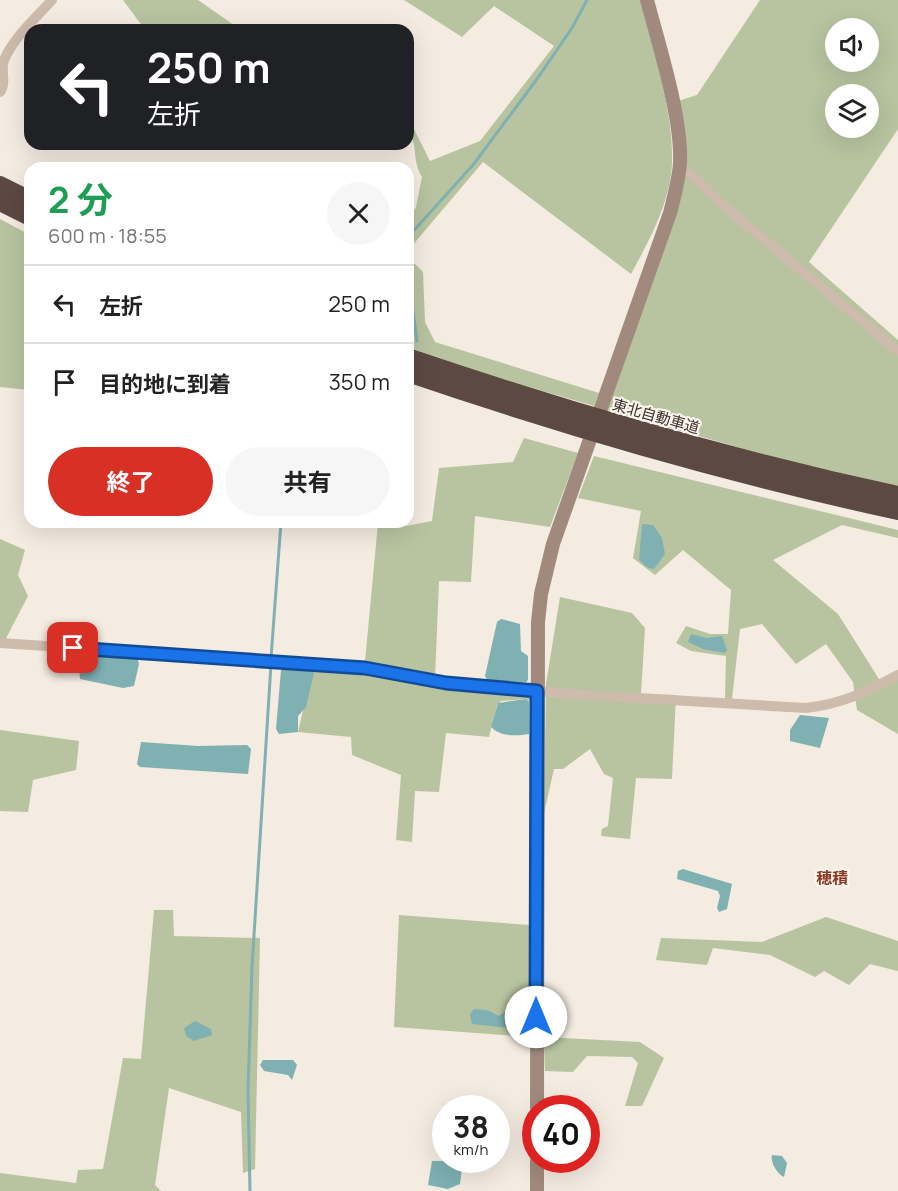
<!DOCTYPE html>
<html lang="ja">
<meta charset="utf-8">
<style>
:root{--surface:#fff;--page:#f6f6f6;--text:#222;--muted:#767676;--line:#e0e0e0;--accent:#d93025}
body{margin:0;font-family:Manrope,"Noto Sans JP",sans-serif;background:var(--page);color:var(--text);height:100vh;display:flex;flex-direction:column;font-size:22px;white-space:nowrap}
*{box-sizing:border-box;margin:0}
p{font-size:20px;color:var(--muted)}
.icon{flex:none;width:33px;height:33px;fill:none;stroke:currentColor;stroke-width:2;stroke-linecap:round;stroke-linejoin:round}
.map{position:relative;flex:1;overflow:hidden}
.side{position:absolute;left:24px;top:162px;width:390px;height:366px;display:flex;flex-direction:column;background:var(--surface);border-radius:18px;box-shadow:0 6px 24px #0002}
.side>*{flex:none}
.top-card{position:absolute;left:24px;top:24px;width:390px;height:126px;border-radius:18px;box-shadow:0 6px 24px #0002;background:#202124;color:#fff;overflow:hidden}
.fabs{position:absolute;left:825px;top:18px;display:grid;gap:12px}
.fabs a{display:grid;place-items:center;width:54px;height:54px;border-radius:50%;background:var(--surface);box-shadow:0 6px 24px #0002;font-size:30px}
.speed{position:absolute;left:432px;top:1095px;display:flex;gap:12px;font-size:30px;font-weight:700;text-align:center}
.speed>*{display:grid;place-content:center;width:78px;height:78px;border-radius:50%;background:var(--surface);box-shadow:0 6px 24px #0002;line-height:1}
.speed small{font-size:15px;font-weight:400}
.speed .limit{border:9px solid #d22;background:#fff;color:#111}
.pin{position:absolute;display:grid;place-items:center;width:51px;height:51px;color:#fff;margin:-26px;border-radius:12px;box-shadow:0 3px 9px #0006}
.me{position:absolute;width:66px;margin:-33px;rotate:0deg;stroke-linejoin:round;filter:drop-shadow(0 0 4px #0008)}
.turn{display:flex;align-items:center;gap:21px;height:126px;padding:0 24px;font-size:27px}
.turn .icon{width:78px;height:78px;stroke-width:2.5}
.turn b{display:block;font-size:42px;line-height:51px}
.round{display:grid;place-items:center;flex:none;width:63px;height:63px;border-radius:32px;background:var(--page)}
.summary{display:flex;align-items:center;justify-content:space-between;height:102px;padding:0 24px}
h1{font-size:36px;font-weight:700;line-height:45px;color:#1e9e55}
.action{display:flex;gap:12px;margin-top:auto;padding:12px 24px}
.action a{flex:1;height:69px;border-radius:36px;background:var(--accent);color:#fff;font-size:24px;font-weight:700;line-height:69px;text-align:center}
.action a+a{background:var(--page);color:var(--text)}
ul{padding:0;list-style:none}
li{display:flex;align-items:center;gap:18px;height:78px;padding:0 24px;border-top:2px solid var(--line)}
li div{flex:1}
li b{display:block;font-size:22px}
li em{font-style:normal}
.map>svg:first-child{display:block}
</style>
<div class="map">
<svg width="898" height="1191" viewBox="0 0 898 1191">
<rect width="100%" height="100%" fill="#f4ebe1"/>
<g fill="#b8c4a0" fill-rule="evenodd">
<path d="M123 0H198L241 30H150L140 23Z"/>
<path d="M404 0H640C653 50 674 111 672 163 671 201 649 241 631 274L483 162 411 247 410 259 423 272 425 322 435 342 599 393 594 406 488 375 408 347V222L416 207 422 177C415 165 416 158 414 145 412 133 408 132 408 117L430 161 480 141 554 46 494 6 462 37Z"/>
<path d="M760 0H898V129L809 262 898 340V486L780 459 607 410 675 218 678 101 697 95ZM836 28H868V62H836ZM836 94H868V128H836Z"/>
<path d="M0 219 30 235V390L0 387Z"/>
<path d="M524 438 578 453 550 527 475 516 471 582 439 581 435 679 530 686 529 702 526 699 501 701 497 705 489 737 446 733 439 792 415 791 412 842 396 840 401 775 352 755 351 737 298 732 313 667 364 672 378 523 406 526 432 521 439 468 513 462Z"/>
<path d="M594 456 898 530V538L842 525 773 560 838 614 884 687 898 680V734L857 710 853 682 826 644 796 664 762 624 740 629 732 699H725L726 656 691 651 676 643 686 626 710 634H728L731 590 683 550 655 575 633 558 641 511 578 498Z"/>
<path d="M0 539 25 550 18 575 28 596 2 646H0Z"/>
<path d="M560 597 632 613 645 628 641 694 676 695 672 779 636 778 630 839 601 836 602 829 608 826 613 778 604 774 590 749 563 769H554L544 813 546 684Z"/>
<path d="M0 730 79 741 76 770 33 780 28 812 0 811Z"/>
<path d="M154 910H173L174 936 260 938 255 1169 243 1173 241 1112 169 1088 155 1185 161 1191H0V1173L76 1183 78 1170 103 1169 123 1058 141 1059Z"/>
<path d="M399 915 529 925V1037L394 1027Z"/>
<path d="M826 917 898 941V971L870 964 849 985 824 971 815 977 770 955 713 948 707 965 656 960 661 938 762 942Z"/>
<path d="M544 1037 640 1042 664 1058 642 1106H625L638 1063 632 1057 587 1056 573 1072 545 1071Z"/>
</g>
<g fill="#7fb0b2">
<path d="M642 524 653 525 662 538 665 554 654 569 648 568 639 560Z"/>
<path d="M501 619 520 624 521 651 528 656V680L526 682 488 681 485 676 497 622Z"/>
<path d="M691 634 707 638 722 636 727 650 725 653 703 649 688 642Z"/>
<path d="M110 655 137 657 139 664 134 686 123 688 80 679 79 669 83 657Z"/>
<path d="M281 670H313L314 673 306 707 298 716V732L279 734 276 729Z"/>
<path d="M526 699 529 702V734C516 736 501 737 491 727L498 703Z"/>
<path d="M800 715 829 718 820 748 790 741V730Z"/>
<path d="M141 742 198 746 247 745 251 749 248 774 140 767 137 764Z"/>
<path d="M683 869 732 884 727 909 719 912 717 908 720 896 718 891 677 879 678 871Z"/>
<path d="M511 1008H518L521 1013 512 1023 520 1029 472 1024 470 1014 474 1009 487 1010 499 1016Z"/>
<path d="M195 1021 211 1029 212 1035 194 1041 186 1036 184 1028Z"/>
<path d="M263 1060H293L297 1065 292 1080 288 1075 264 1071 260 1065Z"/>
<path d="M772 1155 782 1156 787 1163 784 1177C777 1174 770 1162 772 1155Z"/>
<path d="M432 1161H460L462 1168 460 1184 448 1189 428 1185Z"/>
</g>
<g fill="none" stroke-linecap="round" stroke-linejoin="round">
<g stroke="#7fb0b2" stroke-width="3">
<path d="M408 237 473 165 537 79 572 28 587 0"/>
<path d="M408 274 409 303 413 311 417 341"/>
<path d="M271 658 281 522"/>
<path d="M250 1191 248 1091 252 967 271 664"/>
</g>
<g stroke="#cdbbac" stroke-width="10">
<path d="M0 92C7 83 0 70 4 60 14 37 35 19 52 0"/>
<path d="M680 164 724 206 898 351"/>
<path d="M0 643 365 667 446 683 570 694 806 708C841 704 867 692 898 675"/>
</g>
<g stroke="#a18a7d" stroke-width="14">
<path d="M537 1108 538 622 541 594 553 544 670 213C674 197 679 180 680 163 682 117 659 46 647 0"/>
<path d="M537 1160V1191"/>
</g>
<g stroke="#5c4a42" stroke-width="18">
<path d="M0 185 30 200"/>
<path d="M0 202 30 217"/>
<path d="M408 357C569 412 732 459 898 495"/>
<path d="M408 373C569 428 732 475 898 511"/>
</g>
</g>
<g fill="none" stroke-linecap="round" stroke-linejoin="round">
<defs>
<path id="route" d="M73 648 365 668 446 683 537 691 536 1017"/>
</defs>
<use href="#route" stroke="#114b97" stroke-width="15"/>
<use href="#route" stroke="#1a73e8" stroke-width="10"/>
</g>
<g text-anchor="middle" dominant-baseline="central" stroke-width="4.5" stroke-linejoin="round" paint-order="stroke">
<g font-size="15" fill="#3b302b" stroke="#fbf5ee">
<text transform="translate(656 416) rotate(16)">東北自動車道</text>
</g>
<g font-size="16" font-weight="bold" fill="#8c3b22" stroke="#fbf5ee">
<text x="832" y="878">穂積</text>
</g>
</g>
</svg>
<div class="fabs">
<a><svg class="icon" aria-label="sound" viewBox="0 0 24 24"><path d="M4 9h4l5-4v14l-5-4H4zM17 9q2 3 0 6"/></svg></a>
<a><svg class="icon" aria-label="layers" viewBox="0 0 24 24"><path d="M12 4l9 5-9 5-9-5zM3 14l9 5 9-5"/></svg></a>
</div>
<div class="speed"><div>38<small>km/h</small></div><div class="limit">40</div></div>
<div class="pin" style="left:73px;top:648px;background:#d93025"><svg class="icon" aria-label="arrive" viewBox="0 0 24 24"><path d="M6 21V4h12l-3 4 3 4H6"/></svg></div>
<svg class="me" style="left:536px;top:1017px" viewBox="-20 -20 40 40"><circle r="19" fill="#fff"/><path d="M0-13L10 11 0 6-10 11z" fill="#1a73e8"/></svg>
<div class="top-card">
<div class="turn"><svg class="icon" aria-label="left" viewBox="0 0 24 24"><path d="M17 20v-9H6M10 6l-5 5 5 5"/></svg><div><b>250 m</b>左折</div></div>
</div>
<section class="side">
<div class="summary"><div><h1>2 分</h1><p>600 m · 18:55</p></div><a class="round"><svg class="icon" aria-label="close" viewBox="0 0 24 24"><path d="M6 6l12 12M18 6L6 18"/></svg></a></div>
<ul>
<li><svg class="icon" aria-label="left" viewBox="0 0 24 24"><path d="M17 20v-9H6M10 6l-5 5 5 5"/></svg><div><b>左折</b></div><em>250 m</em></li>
<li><svg class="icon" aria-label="arrive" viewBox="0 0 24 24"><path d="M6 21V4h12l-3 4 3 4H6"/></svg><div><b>目的地に到着</b></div><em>350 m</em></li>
</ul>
<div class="action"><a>終了</a><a>共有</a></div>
</section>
</div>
